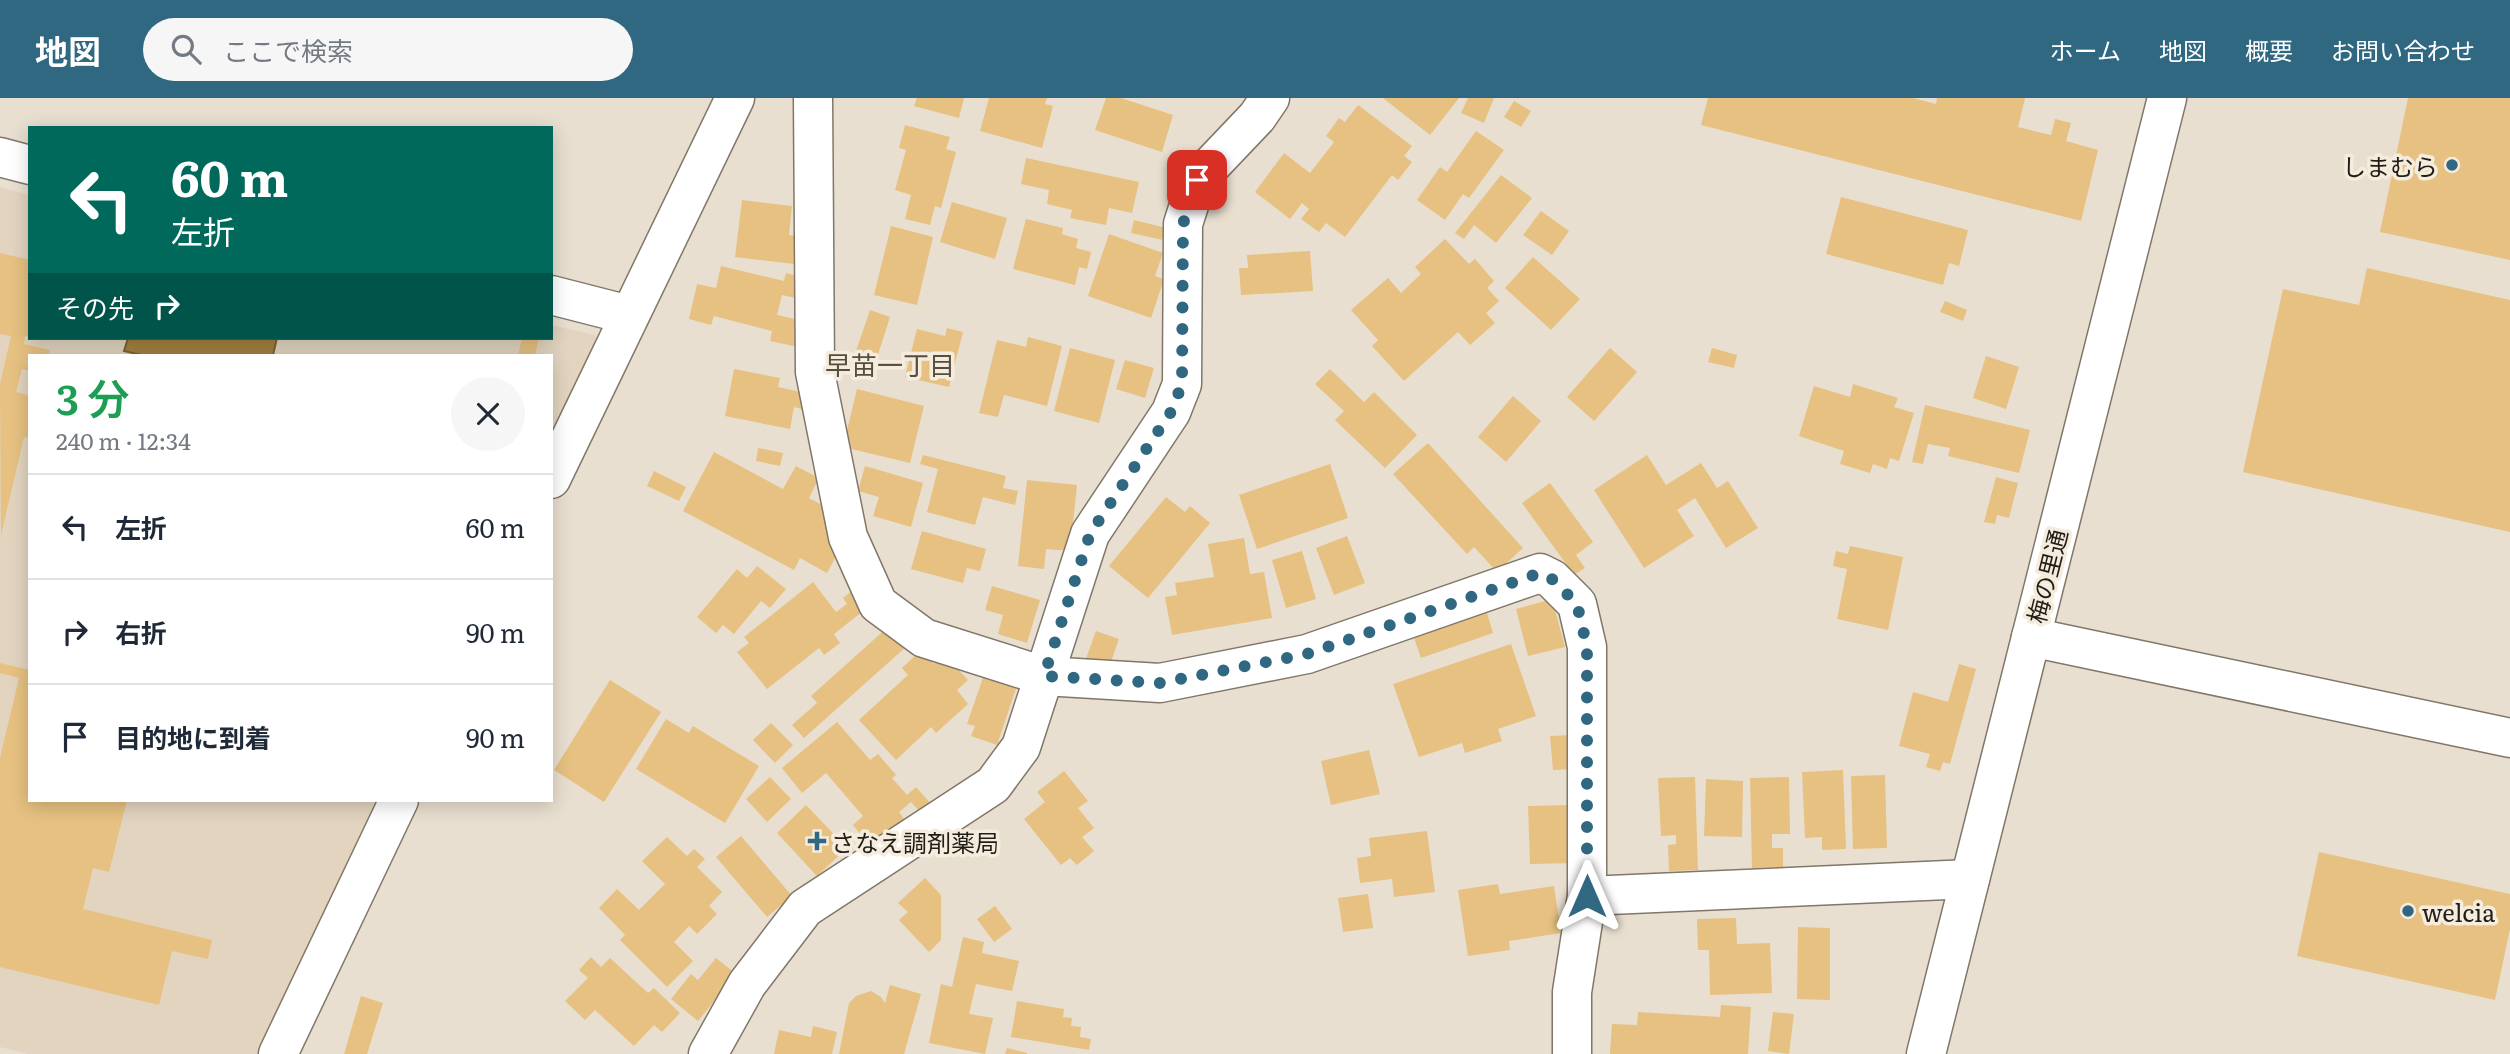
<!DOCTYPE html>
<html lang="ja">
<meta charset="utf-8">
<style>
:root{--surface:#fff;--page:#f6f6f7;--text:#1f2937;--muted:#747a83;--line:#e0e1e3;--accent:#306882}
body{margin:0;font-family:Literata,"Noto Sans JP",serif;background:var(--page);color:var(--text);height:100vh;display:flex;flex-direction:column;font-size:26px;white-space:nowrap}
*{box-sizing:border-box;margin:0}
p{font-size:23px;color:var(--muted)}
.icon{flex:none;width:38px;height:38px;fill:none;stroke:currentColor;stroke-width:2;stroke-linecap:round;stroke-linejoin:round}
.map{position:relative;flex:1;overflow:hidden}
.side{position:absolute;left:28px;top:256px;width:525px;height:448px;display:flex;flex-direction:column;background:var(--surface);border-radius:0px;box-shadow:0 4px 18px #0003}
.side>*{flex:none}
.hud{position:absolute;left:28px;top:28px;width:525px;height:214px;border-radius:0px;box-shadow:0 4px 18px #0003;background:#00695c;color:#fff;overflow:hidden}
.pin{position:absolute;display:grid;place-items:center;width:60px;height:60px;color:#fff;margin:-30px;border-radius:14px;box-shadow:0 4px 10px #0006}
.me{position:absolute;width:77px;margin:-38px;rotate:0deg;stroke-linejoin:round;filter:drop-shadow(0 0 5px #0008)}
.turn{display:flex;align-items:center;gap:24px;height:147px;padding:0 28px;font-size:32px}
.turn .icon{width:91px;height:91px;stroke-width:2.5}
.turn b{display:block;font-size:49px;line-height:60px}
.then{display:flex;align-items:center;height:66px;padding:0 28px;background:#0003;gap:14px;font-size:26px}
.round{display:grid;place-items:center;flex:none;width:74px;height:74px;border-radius:37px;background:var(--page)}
.overview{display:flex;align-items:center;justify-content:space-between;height:119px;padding:0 28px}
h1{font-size:42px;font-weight:600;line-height:52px;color:#1e9e55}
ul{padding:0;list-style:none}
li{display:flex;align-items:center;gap:21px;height:105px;padding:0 28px;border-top:2px solid var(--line)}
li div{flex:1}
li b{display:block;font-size:26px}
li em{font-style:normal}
header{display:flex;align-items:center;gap:42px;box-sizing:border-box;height:98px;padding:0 35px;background:var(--accent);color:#fff}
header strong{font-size:33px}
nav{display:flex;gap:38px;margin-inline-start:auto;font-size:24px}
.search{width:490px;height:63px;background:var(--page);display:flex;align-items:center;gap:18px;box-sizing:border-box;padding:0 24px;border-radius:38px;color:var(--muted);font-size:26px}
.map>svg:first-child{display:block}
</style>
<header>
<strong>地図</strong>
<div class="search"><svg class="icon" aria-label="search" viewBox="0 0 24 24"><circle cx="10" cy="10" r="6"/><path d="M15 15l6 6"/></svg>ここで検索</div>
<nav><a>ホーム</a><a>地図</a><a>概要</a><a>お問い合わせ</a></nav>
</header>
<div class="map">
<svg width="2510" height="956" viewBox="0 0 2510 956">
<rect width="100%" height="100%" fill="#e9dfd0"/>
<path fill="#e2d4bf" d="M0 89 30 97V240H551V227L595 237 599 258 551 360V257H30V702H390L269 956H28L0 949Z"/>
<path fill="#a38041" stroke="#7c6335" stroke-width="2" d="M128 240H277L273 257H141L124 253Z"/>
<g fill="#e6c181">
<path d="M917 0H964L959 20 914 8Z"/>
<path d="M989 0H1047L1045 6 1053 8 1042 50 980 33Z"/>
<path d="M1106 0H1121L1173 17 1162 54 1095 32Z"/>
<path d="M1383 0H1459L1430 37Z"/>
<path d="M1468 0H1494L1484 25 1461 15Z"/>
<path d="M1708 0H1913L1936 6 1937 0H2025L2018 29 2051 37 2055 21 2071 25 2066 43 2098 52 2081 123 1701 27Z"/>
<path d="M2408 0H2510V162L2380 134Z"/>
<path d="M1514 3 1531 13 1521 29 1504 19Z"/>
<path d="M1358 7 1412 48 1404 58 1412 64 1398 82 1392 77 1345 139 1326 125 1319 134 1301 121 1309 111 1302 105 1290 121 1255 94 1284 55 1310 75 1334 44 1326 38 1339 20 1345 24Z"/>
<path d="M905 27 950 39 946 51 956 54 941 110 935 108 930 127 905 121 911 97 895 92 906 52 899 50Z"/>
<path d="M1476 33 1504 52 1469 100 1463 96 1445 122 1417 102 1440 69 1447 74Z"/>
<path d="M1026 60 1139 84 1132 115 1109 110 1106 127 1070 120 1072 112 1047 106 1049 92 1021 86Z"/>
<path d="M1501 77 1532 100 1496 145 1474 127 1464 141 1455 135Z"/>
<path d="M1841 99 1968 132 1959 168 1949 165 1943 187 1826 156Z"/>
<path d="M742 102 792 108 789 137 798 138 795 166 735 159Z"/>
<path d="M952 104 1007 120 995 161 940 144Z"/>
<path d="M1541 113 1569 133 1552 157 1523 137Z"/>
<path d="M1026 121 1063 130 1062 136 1078 141 1076 150 1091 154 1087 171 1079 169 1075 187 1013 171Z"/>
<path d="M1134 122 1166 130 1163 142 1131 135Z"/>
<path d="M891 128 933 139 917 207 874 197Z"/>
<path d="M1109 136 1163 155 1155 178 1164 181 1151 220 1088 198Z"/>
<path d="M1445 141 1469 166 1475 161 1494 183 1487 190 1499 203 1486 215 1495 225 1470 247 1458 234 1404 283 1372 248 1378 242 1351 212 1388 180 1401 195 1421 176 1415 169Z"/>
<path d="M1310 153 1313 193 1241 197 1239 170H1248L1247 157Z"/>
<path d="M0 155 30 162V239L25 238 24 246 50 252 49 257H30V273L22 271 16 294 30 298V340L24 339 1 437 0 286 11 238 0 236Z"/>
<path d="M1533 159 1580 201 1551 232 1505 190Z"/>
<path d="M721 168 784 183 786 175 801 179 796 200 782 197 777 217 804 223 798 249 770 243 772 233 714 218 711 227 689 221 697 186 716 190Z"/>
<path d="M2367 170 2510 202V434L2243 374 2283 191 2359 207Z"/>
<path d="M1945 203 1967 212 1963 223 1940 214Z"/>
<path d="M870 212 890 219 876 263 855 256Z"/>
<path d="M947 230 963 234 949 289 905 279 917 231 945 238Z"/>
<path d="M1028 239 1062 248 1047 308 1004 297 998 319 979 315 997 242 1026 249Z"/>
<path d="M522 240H539L535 257H518Z"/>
<path d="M1070 250 1115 262 1099 325 1054 313Z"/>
<path d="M1610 250 1637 274 1594 323 1567 299Z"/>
<path d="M1712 250 1737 257 1734 270 1708 264Z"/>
<path d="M1986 258 2019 269 2006 311 1973 300Z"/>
<path d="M1125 262 1154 270 1145 300 1116 291Z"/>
<path d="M734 271 780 280 778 289 805 295 802 311 794 309 790 331 725 318Z"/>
<path d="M1330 271 1364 304 1374 294 1417 337 1385 370 1335 322 1344 313 1315 286Z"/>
<path d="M1853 286 1898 300 1894 309 1914 315 1899 363 1890 360 1887 371 1873 366 1870 375 1840 366 1844 353 1799 338 1814 288 1850 299Z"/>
<path d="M857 291 924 308 910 365 843 349Z"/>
<path d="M1513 298 1541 323 1506 364 1478 339Z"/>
<path d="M1925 307 2030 332 2019 375 1948 358 1950 350 1928 346 1923 366 1912 364Z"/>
<path d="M1428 345 1523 450 1497 474 1474 449 1467 456 1393 376Z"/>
<path d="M758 350 783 355 780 368 756 363Z"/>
<path d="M714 354 783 391 796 368 819 380 809 400 828 410 823 419 835 425 827 441 841 449 827 475 800 460 794 472 683 413Z"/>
<path d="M923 357 1006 378 1003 390 1018 393 1015 407 983 399 975 427 927 414 938 371 920 366Z"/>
<path d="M1647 357 1666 387 1701 365 1717 390 1728 383 1758 430 1726 450 1695 400 1677 412 1694 438 1644 470 1594 392Z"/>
<path d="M1330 366 1348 420 1257 451 1239 397Z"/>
<path d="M865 368 923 385 911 429 873 418 879 399 858 393Z"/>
<path d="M654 373 686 389 679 403 647 388Z"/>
<path d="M1996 379 2018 385 2009 420 1997 417 1995 426 1984 424Z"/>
<path d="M1027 382 1077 387 1070 453 1046 451 1044 471 1018 468Z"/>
<path d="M1550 385 1593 444 1576 457 1585 470 1574 477 1522 405Z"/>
<path d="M1166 399 1185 414 1190 408 1210 425 1148 500 1109 468Z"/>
<path d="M922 433 986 451 980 473 967 470 963 485 911 471Z"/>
<path d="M1347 438 1365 485 1334 497 1316 450Z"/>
<path d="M1244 440 1250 476 1264 474 1272 520 1172 537 1165 499 1177 497 1175 485 1214 479 1208 446Z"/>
<path d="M1850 448 1903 459 1888 532 1837 521 1847 471 1833 468 1836 453 1848 456Z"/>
<path d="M1302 453 1316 501 1286 510 1272 462Z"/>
<path d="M757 468 786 491 770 510 761 503 734 536 723 527 716 535 697 519 737 471 747 480Z"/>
<path d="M813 484 836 514 847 506 843 500 853 492 867 510 834 536 840 545 824 557 819 550 767 591 737 554 749 545 744 539Z"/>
<path d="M992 488 1040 502 1027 545 998 536 1003 517 985 512Z"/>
<path d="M1552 501 1565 549 1528 558 1516 511Z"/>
<path d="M1487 515 1493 535 1421 560 1414 540Z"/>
<path d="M889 528 907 548 804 640 792 627 817 605 811 598Z"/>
<path d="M1096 533 1119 541 1107 575 1084 566Z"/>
<path d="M1511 546 1536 618 1498 631 1502 643 1465 655 1462 645 1419 659 1393 586Z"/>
<path d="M921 552 934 566 943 556 968 582 957 592 968 606 936 635 931 629 896 662 859 622 908 577 902 570Z"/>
<path d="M0 565 30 572V702H127L109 774 93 770 83 811 212 842 208 861 172 853 159 907 0 869V660L19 580 0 575Z"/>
<path d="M1959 566 1976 571 1950 666 1943 664 1940 673 1926 669 1930 656 1899 648 1913 594 1948 604Z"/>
<path d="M986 571 1019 582 997 647 971 638 975 628 967 626Z"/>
<path d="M610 582 661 614 604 704 554 672Z"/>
<path d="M666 621 689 635 693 628 759 668 725 725 636 671Z"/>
<path d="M837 624 870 662 878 656 896 677 892 680 907 697 916 689 931 706 921 715 911 704 899 714 905 722 872 750 853 727 863 718 826 675 802 695 782 670Z"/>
<path d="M771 625 793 647 775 665 753 642Z"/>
<path d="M1572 637 1574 671 1553 672 1550 638Z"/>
<path d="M1369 652 1380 696 1331 707 1321 663Z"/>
<path d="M1843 672 1846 751 1822 752V739L1805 740 1802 674Z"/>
<path d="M1064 673 1088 703 1078 710 1094 730 1082 739 1094 753 1077 767 1070 760 1061 767 1024 721 1045 704 1037 694Z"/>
<path d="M1885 677 1887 750 1853 751 1851 678Z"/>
<path d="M770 679 791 701 767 724 746 701Z"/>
<path d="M1695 679 1698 772 1669 773 1668 747 1676 746V737L1661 738 1658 680Z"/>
<path d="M1789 679 1790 736H1772V750H1783V769L1752 770 1750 680Z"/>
<path d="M1706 681 1743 683 1742 739 1704 738Z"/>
<path d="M806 707 847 750 817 778 777 735Z"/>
<path d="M1573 707 1575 765 1530 766 1528 708Z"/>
<path d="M1427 733 1435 794 1394 799 1392 781 1360 785 1357 760 1371 758 1369 740Z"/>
<path d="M741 738 792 798 767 819 716 759Z"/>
<path d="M667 739 687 758 694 751 705 761 697 769 722 794 709 808 717 816 697 836 689 828 674 844 693 863 667 889 620 842 625 837 599 810 617 791 639 812 665 786 642 763Z"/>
<path d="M2319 754 2510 796V831L2495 902 2297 858Z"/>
<path d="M925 780 941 797V842L929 854 899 822 908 814 898 805Z"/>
<path d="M1498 786 1500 796 1554 788 1561 835 1509 843 1510 852 1468 858 1458 792Z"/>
<path d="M1368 796 1373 830 1343 834 1338 800Z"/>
<path d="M995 808 1012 831 994 844 977 821Z"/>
<path d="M1736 820 1737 846 1770 845 1772 895 1710 897 1709 852H1698L1697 821Z"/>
<path d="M1798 829 1830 830V902L1797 901Z"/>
<path d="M963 839 984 844 982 855 1019 863 1012 893 976 886 969 916 993 920 985 956 929 945 941 886 952 889Z"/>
<path d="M591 859 601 869 610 860 648 895 654 890 680 915 662 934 654 927 634 948 595 912 585 922 565 903 588 880 579 872Z"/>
<path d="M716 860 736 876 698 923 671 901 691 876 698 882Z"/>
<path d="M890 887 921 896 904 956H839L849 905 856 898 871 893 881 899 885 905Z"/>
<path d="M361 898 383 905 367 956H344Z"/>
<path d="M1017 903 1064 911 1063 919 1072 920 1071 928 1081 929 1080 939 1091 941 1089 952 1011 939Z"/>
<path d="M1721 907 1751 909 1748 956H1610L1612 926 1637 927 1638 914 1720 919Z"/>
<path d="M1773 914 1794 916 1789 956 1768 953Z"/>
<path d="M813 928 837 934 832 956H774L779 932 811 939Z"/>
<path d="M1007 950 1027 955V956H1005Z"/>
</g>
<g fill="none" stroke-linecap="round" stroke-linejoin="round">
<defs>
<g id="minor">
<path d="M813 0 815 274 848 439 878 506 924 540 1044 578 1160 585 1307 556 1540 475 1552 481 1577 506 1587 549V798L1572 894V956"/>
<path d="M0 59 30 67"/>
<path d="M551 197 629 217"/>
<path d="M551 381 735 0"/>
<path d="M2031 539 2510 640"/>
<path d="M1587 798 1970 781"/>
<path d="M278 956 399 702"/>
<path d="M708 956 747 886 805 810 993 687 1021 649 1090 436 1171 314 1182 286 1183 126 1197 82 1257 19 1270 0"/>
<path d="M1926 956 2167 0"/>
</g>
</defs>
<use href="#minor" stroke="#807769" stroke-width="41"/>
<use href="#minor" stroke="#fff" stroke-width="38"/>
</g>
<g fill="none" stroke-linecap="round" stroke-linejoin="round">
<path stroke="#306882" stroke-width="12" stroke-dasharray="0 21.6" d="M1197 82 1183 126 1182 286 1171 314 1090 436 1044 578 1160 585 1307 556 1540 475 1552 481 1577 506 1587 549V798"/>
</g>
<g fill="#306882" stroke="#f6ecdd" stroke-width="2.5">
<circle cx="2452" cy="67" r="7"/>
<path d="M813.5 732.5h7v7h7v7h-7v7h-7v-7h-7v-7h7z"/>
<circle cx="2408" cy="813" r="7"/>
</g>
<g text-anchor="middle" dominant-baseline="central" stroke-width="7" stroke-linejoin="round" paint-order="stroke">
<g font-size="24" fill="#211e18" stroke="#f6ecdd" text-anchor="start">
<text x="2438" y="67" text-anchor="end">しまむら</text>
<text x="831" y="743">さなえ調剤薬局</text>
<text x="2422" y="813">welcia</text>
</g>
<g font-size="24" fill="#211e18" stroke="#f6ecdd">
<text transform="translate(2046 478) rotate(-76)">梅の里通</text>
</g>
<g font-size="26" fill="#554d40" stroke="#f6ecdd">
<text x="890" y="265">早苗一丁目</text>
</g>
</g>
</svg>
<div class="pin" style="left:1197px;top:82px;background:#d93025"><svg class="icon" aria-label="arrive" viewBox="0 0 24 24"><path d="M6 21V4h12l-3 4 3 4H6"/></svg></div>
<svg class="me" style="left:1587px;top:798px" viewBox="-20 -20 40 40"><path d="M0-17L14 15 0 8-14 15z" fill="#306882" stroke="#fff" stroke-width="4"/></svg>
<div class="hud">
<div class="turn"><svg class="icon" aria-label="left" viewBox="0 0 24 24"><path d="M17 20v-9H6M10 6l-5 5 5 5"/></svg><div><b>60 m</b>左折</div></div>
<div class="then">その先<svg class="icon" aria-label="right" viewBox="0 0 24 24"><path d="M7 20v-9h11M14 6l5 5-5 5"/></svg></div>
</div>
<section class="side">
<div class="overview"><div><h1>3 分</h1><p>240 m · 12:34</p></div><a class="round"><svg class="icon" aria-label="close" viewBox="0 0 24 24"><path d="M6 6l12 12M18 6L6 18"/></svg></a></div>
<ul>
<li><svg class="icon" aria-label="left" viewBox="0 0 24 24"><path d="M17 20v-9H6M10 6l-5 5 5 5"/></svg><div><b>左折</b></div><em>60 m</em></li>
<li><svg class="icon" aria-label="right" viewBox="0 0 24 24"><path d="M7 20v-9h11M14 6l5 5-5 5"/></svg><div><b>右折</b></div><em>90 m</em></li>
<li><svg class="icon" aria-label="arrive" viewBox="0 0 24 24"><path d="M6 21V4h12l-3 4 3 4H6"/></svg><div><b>目的地に到着</b></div><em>90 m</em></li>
</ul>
</section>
</div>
